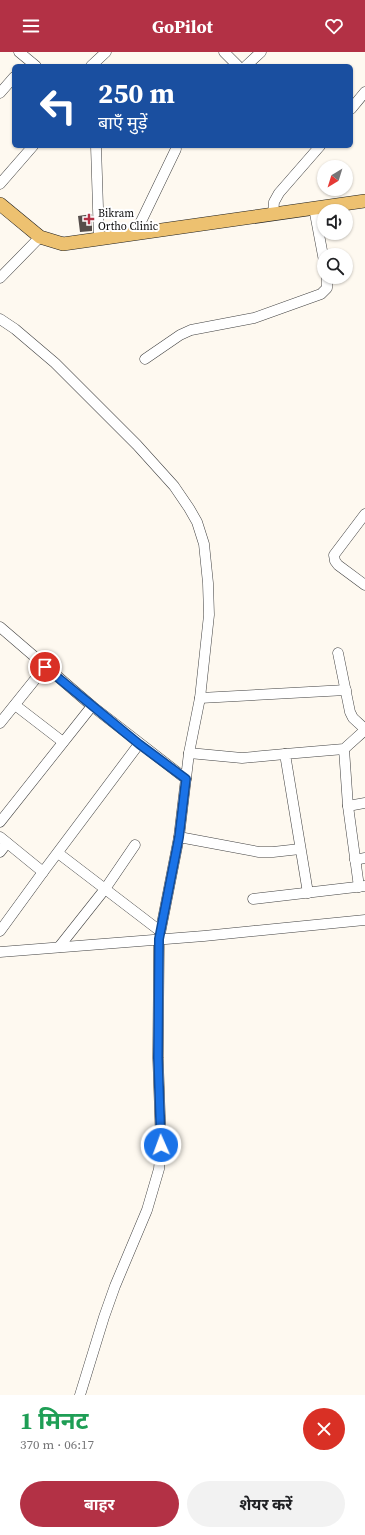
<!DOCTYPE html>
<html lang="hi">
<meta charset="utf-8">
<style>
:root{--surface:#fff;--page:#f2f2f2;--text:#202124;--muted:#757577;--accent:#b33145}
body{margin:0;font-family:"Source Serif 4","Noto Sans Devanagari",serif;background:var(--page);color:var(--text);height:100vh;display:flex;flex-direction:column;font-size:15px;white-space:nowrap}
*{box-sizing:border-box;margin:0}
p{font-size:13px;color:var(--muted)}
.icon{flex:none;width:22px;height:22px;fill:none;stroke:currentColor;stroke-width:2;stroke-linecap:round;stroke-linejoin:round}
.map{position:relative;height:1343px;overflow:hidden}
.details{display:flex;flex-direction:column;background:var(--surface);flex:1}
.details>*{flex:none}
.guide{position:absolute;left:12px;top:12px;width:341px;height:84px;border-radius:6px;box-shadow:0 1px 3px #0004;background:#1a4fa0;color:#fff;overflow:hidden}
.needle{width:26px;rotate:218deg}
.buttons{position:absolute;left:317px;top:108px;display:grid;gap:8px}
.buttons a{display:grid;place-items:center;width:36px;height:36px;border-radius:50%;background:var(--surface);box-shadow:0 1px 3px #0004;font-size:20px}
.pin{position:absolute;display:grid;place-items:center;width:34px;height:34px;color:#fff;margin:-17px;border:2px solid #fff;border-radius:50%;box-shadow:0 1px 4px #0007}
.me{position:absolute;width:44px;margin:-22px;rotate:358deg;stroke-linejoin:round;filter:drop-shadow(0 0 3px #0008)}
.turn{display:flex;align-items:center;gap:14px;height:84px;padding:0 20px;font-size:18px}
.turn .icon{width:52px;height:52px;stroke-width:2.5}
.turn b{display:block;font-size:28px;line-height:34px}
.round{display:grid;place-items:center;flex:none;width:42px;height:42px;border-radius:21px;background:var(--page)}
.summary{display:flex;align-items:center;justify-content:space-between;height:68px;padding:0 20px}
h1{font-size:24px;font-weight:700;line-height:30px;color:#1e9e55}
.cta{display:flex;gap:8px;margin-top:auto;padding:8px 20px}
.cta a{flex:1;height:46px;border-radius:24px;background:var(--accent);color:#fff;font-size:16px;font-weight:700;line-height:46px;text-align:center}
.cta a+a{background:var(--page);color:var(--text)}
header{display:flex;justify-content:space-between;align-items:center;height:52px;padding:0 20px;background:var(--accent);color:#fff;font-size:18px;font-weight:700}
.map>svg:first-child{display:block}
</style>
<header><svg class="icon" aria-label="menu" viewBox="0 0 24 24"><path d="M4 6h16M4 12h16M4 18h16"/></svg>GoPilot<svg class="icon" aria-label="heart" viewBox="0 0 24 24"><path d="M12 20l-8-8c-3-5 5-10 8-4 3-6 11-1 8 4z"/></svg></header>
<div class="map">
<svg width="365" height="1343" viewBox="0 0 365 1343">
<rect width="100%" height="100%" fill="#fef9f0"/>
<path fill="#564e4b" d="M92 162V179L80 180 78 164Z"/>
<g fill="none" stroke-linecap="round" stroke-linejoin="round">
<defs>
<g id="minor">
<path d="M19 0 36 14"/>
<path d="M224 0 238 14"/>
<path d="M91 14 106 0"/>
<path d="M246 14 261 0"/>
<path d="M0 41 14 25"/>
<path d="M351 57 365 40"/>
<path d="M96 94 99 187"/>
<path d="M0 132 33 94"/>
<path d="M314 156 324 209"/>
<path d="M273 162 274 150 279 141 320 94"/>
<path d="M135 182 176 97"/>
<path d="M0 226 40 185"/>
<path d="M0 267 15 277 55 311 137 393 174 434 189 456 197 470 204 492 208 531 209 563 200 646 189 701 179 785 159 887 158 1006 161 1093 159 1117 147 1158 115 1234 104 1265 80 1343"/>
<path d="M145 307 180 283 191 278 254 266 321 242 327 236V225"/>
<path d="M365 462 334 503 335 509 338 513 365 533"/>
<path d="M0 575 92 654 186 727"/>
<path d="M338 601 350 660 353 666 365 677"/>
<path d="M200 646 346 638"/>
<path d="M15 653 63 690"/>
<path d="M0 671 45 615"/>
<path d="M344 697 348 754 359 835"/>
<path d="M189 701 242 706 285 702"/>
<path d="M348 754 365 751"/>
<path d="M0 770 92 654"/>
<path d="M0 785 43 820 139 692"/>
<path d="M179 785 259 800H273L300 797"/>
<path d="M0 800 7 791"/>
<path d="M58 801 160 879"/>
<path d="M355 808 365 806"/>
<path d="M308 841 285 702 344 697 365 678"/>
<path d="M253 847 365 834"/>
<path d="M0 879 43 820"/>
<path d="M59 895 105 837 135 793"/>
<path d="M0 900 204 884 365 868"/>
</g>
<path id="major" d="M0 152 40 185 63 192 365 149"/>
</defs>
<use href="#minor" stroke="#414141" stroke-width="11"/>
<use href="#major" stroke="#1f1f1f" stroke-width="14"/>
<use href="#minor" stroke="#fff" stroke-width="10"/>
<use href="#major" stroke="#edc170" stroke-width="13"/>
</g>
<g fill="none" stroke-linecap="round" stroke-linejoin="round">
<defs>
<path id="route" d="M45 615 139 692 186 727 179 785 159 887 158 1006 161 1093"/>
</defs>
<use href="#route" stroke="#114b97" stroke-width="10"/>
<use href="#route" stroke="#1a73e8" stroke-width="7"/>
</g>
<path fill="#b33145" stroke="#fff" stroke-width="1.5" d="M87 161h4v4h4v4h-4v4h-4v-4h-4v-4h4z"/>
<g text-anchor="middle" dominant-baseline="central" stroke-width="4" stroke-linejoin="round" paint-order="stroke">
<g font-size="11" fill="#0e0e0e" stroke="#fff" text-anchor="start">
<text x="98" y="161">Bikram<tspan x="98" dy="13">Ortho Clinic</tspan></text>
</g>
</g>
</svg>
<div class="buttons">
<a><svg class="needle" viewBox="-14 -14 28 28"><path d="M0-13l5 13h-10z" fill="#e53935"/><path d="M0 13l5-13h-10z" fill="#757577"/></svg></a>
<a><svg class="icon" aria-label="sound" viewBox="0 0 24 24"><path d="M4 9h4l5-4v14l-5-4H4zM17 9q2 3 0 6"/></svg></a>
<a><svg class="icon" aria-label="search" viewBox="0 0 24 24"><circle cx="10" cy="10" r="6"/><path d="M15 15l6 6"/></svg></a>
</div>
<div class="pin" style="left:45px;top:615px;background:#d93025"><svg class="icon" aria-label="arrive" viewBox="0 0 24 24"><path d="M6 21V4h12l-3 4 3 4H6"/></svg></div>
<svg class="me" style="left:161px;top:1093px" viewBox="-20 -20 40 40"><circle r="17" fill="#1a73e8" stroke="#fff" stroke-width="3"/><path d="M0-11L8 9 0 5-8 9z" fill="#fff"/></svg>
<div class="guide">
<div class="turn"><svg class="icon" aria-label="left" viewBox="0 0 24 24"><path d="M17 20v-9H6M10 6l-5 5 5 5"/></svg><div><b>250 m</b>बाएँ मुड़ें</div></div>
</div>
</div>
<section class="details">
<div class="summary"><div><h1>1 मिनट</h1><p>370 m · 06:17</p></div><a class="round" style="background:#d93025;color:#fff"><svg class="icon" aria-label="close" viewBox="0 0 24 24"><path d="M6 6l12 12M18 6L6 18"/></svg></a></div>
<div class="cta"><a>बाहर</a><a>शेयर करें</a></div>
</section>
